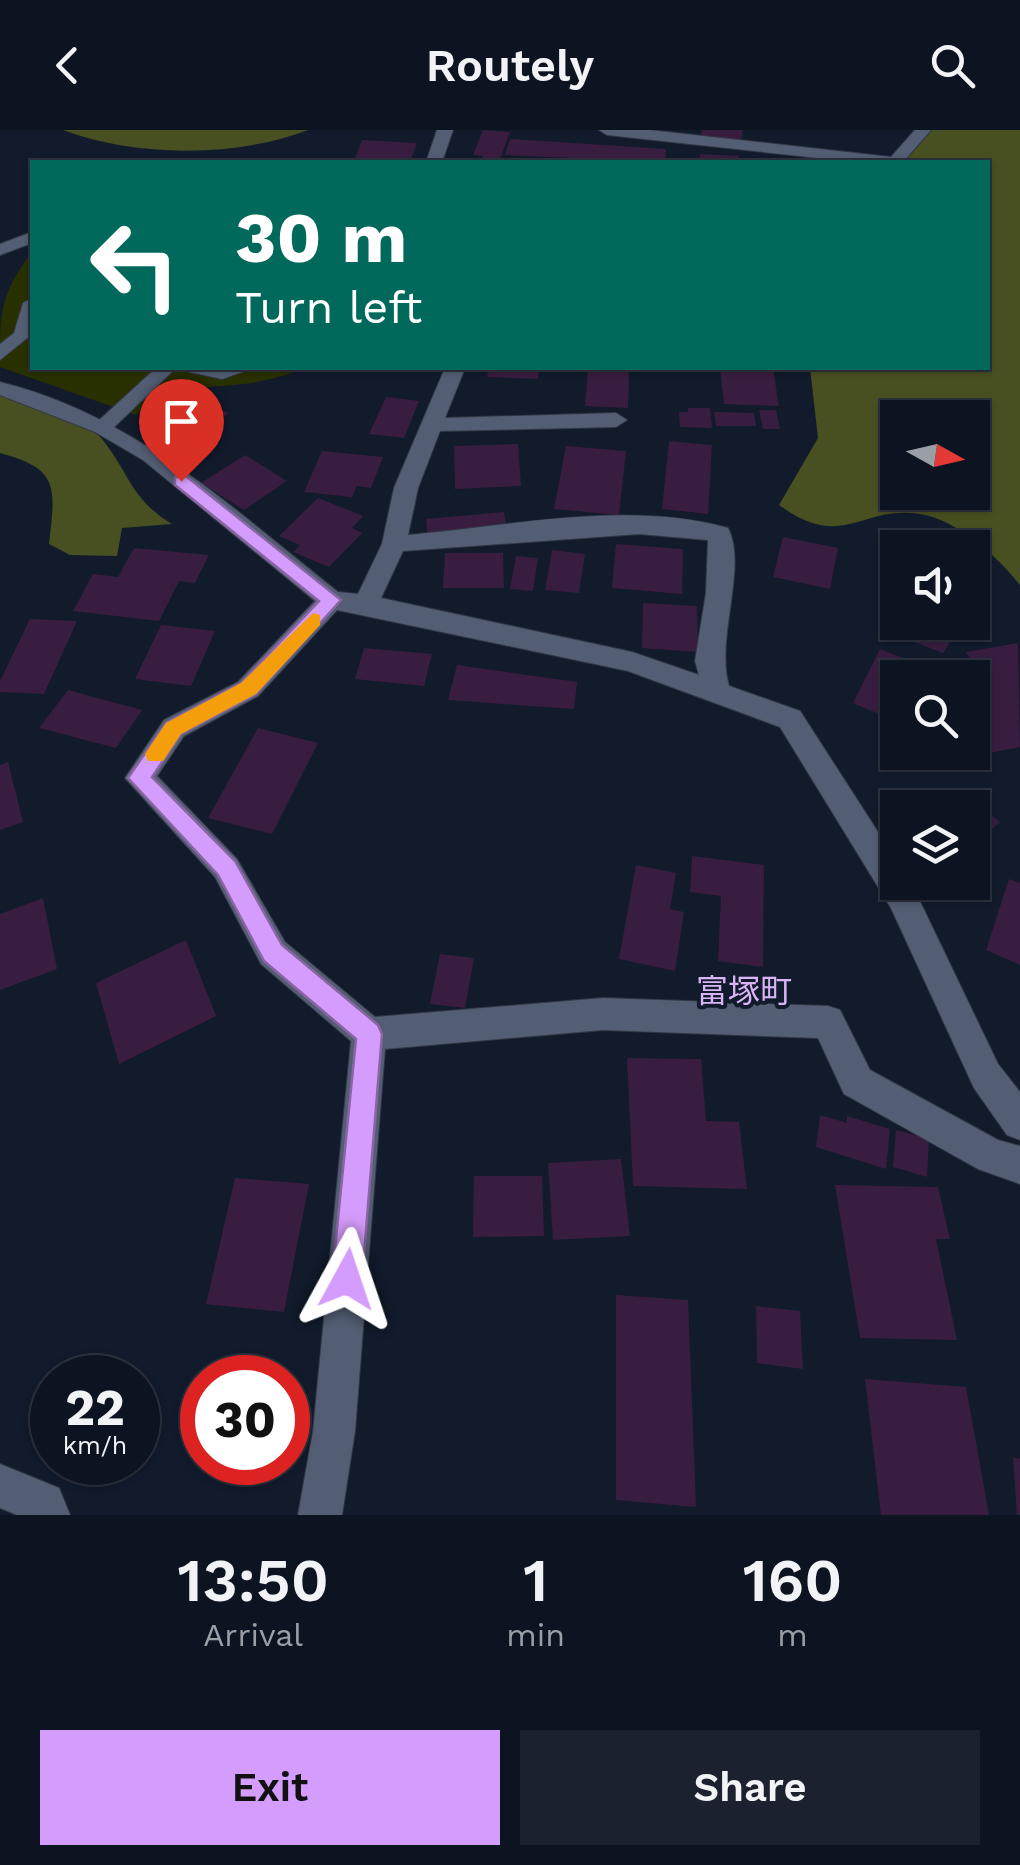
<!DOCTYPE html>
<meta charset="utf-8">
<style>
:root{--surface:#0d1421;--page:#1b212e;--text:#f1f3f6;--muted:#9a9ea5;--line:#2d333f;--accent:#d49cfc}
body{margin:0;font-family:"Work Sans","Noto Sans JP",sans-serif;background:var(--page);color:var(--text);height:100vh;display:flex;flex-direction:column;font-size:38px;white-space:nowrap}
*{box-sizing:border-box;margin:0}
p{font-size:32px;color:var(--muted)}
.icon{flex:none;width:55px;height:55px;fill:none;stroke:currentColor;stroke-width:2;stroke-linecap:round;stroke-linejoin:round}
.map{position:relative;height:1385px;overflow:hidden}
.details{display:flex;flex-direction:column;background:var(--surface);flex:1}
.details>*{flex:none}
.top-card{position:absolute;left:30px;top:30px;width:960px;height:210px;border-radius:0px;box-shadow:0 2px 8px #0004,0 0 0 2px var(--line);background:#00695c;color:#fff;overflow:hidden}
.needle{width:65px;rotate:98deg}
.tools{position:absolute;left:880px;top:270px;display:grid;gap:20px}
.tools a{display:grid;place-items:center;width:110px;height:110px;border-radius:0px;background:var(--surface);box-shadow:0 2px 8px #0004,0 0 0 2px var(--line);font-size:50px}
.speed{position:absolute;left:30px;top:1225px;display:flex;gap:20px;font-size:50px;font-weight:700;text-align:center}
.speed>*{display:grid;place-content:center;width:130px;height:130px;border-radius:50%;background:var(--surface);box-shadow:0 2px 8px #0004,0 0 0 2px var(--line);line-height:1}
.speed small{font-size:25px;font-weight:400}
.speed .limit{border:15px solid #d22;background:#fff;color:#111}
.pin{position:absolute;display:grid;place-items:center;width:85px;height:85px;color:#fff;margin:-102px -42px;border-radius:50% 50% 50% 0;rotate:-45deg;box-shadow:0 0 10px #0007}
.pin .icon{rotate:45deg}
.me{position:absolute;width:110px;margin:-55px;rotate:5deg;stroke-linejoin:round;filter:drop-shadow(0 0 8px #0008)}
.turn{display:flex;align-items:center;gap:35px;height:210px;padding:0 40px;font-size:45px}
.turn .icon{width:130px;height:130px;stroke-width:2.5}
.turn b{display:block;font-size:70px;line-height:85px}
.eta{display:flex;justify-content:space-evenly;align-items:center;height:170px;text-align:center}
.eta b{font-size:60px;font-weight:600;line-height:70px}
.button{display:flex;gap:20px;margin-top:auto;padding:20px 40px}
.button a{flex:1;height:115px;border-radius:0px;background:var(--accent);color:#111;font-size:40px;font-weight:600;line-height:115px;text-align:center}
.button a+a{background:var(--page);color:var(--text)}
header{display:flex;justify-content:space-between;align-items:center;height:130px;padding:0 40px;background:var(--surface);font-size:45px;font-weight:600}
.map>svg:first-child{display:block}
</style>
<header><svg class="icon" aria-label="back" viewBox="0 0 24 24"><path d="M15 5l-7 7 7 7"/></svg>Routely<svg class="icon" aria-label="search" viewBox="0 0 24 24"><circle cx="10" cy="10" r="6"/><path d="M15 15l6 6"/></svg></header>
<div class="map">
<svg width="1020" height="1385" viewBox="0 0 1020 1385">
<rect width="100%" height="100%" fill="#111b2c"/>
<path fill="#293000" d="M32 121V238H308C293 242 278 248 262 251 219 260 169 250 136 285L0 237C0 179 0 167 32 121Z"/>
<g fill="#485021" fill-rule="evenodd">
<path d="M63 0H308C236 28 134 27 63 0Z"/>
<path d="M932 0H1020V455C998 427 956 389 920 384 860 375 843 422 779 375L818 308 810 238H988V32H904ZM898 288H972V362H898Z"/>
<path d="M0 265C25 273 87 290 102 309 129 342 131 370 172 394L122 398 117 426 70 425 49 414C55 359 61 339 0 323Z"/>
</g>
<g fill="#381d40">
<path d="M483 0 510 2 500 29H506L504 32H480L483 26 473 25Z"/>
<path d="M702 0H743L741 10 701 6Z"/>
<path d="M510 9 666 19 665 32 505 25Z"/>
<path d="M362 10 417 13 410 32H379L355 28Z"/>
<path d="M700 24 739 26 738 32H699Z"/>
<path d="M489 238H539L538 249 487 247Z"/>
<path d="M588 238H629L628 278 585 276Z"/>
<path d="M720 238 773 239 779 276 724 274Z"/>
<path d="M184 267 229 283 190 315 145 298Z"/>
<path d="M386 267 419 271 404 308 369 304Z"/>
<path d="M688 278H710L712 298 680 297 679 282H688Z"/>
<path d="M759 280H776L780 299H763Z"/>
<path d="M714 282 754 283 756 296H716Z"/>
<path d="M669 311 712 315 708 384 662 379Z"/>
<path d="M518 314 521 356 455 359 454 316Z"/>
<path d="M566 316 626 321 619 385 554 379Z"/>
<path d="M322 321 383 327 371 358 357 356 352 367 304 362Z"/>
<path d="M245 325 287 351 244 380 201 353Z"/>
<path d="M318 368 363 386 352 398 362 403 329 437 293 422 300 415 279 406Z"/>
<path d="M504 382 507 401 428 408 426 389Z"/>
<path d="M783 407 838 418 830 459 773 447Z"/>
<path d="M616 414 683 419 682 464 612 458Z"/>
<path d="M134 418 209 425 195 453 179 451 159 491 73 481 93 444 118 447Z"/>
<path d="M552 420 585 424 579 463 545 460Z"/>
<path d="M445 423H503L504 458H443Z"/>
<path d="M516 426 538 428 533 461 510 459Z"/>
<path d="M643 473 697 476 698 522 642 518Z"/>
<path d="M30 489 77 491 44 564 0 562V551Z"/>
<path d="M905 492H962L943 523 896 505Z"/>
<path d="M161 495 215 501 191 556 135 549Z"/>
<path d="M1018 513 1020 617 989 623 972 597V548L947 546 977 540 966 522Z"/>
<path d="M364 518 432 524 424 556 355 549Z"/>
<path d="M880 519 932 540 929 548H898V592L853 573Z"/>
<path d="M457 535 577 552 574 579 448 570Z"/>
<path d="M68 560 142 580 116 618 39 598Z"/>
<path d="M258 598 318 613 272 704 208 688Z"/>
<path d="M8 632 23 692 0 700V635Z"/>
<path d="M962 663 1000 692 972 716V678H945Z"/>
<path d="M692 726 764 735 763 837 718 831 721 766 690 762Z"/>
<path d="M636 735 676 743 670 779 684 782 675 841 619 829Z"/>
<path d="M1009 749 1020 753V835L986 820Z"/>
<path d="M43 768 57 839 0 860V784Z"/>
<path d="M186 810 216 886 119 934 96 853Z"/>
<path d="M440 824 474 828 465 878 430 874Z"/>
<path d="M627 928 701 929 706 991 739 992 747 1059 633 1056Z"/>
<path d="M820 985 847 993V986L890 999 886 1039 816 1017Z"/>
<path d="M896 1000 929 1009 927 1047 893 1037Z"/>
<path d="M621 1029 630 1106 553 1110 548 1033Z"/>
<path d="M474 1046H542L544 1106 473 1107Z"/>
<path d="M235 1048 309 1054 284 1182 206 1174Z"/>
<path d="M835 1055 938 1057 950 1109H936L957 1210 860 1208Z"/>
<path d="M616 1165 688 1170 696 1377 616 1370Z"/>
<path d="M756 1176 800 1181 803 1239 757 1233Z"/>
<path d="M865 1249 966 1257 989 1385H881Z"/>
<path d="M1013 1327 1020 1329V1385H1017Z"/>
</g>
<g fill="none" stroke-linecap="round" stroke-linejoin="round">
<defs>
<g id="lane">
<path d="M32 102V113L0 125V114Z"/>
<path d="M32 168 31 205 0 230V214L14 203 23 173Z"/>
<path d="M156 238H254L222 249 175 239 110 301H96V293Z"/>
</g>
<g id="street">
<path d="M437 0H453L442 32H426Z"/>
<path d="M599 0H649L891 27 915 0H931L903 32H855L607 5Z"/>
<path d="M445 238H465L445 288 616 283 627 290 616 297 440 301 418 358 408 405C510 396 628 370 728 398 748 437 715 509 729 556L800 581 898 733V752H910L914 759 998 934 1020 962V1010L1007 1005 974 958 891 778 780 597 628 541 337 480 258 566 184 606 157 646 237 729 285 812 375 887 603 868 828 876 840 880 870 940 998 1010 1020 1016V1054L978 1039 844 964 818 908 603 900 385 919 355 1301 342 1385H298L313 1301 351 911 261 834 215 747 125 648 164 590 238 552 315 471 143 330 95 302 0 265V252C134 285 232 378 338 462L358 464 382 414 394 358ZM639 404 708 410 706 463 695 531 699 545 632 522 381 468 403 421Z"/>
<path d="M0 1334 59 1358 70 1385H17L0 1378Z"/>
</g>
</defs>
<use href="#lane" stroke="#323745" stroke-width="2"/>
<use href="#street" stroke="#323745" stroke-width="2"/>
<use href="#lane" fill="#535e74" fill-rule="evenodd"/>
<use href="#street" fill="#535e74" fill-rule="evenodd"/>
</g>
<path fill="#d49cfc" stroke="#8a65a4" stroke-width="2.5" d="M175 347H187L341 470 256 564 181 604 152 647 235 731 282 815 378 895 382 904 362 1149 357 1160 347 1164 336 1160 332 1149 356 909 264 831 218 745 128 648 166 593 241 553 319 471 175 355Z"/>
<path fill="#f59e0b" d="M313 483 320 485V495L256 564 181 604 163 631H148L145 624 166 593 241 553Z"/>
<g text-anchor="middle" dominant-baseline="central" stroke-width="8" stroke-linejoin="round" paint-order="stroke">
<g font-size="32" fill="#dab4f6" stroke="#111b2c">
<text x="744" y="861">富塚町</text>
</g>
</g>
</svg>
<div class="tools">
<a><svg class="needle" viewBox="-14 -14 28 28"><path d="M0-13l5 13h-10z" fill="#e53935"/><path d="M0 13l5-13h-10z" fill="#9a9ea5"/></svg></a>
<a><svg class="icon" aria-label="sound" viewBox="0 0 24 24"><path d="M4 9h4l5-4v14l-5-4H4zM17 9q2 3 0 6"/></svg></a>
<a><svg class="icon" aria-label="search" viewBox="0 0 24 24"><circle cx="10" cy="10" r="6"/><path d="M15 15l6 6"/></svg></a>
<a><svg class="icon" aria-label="layers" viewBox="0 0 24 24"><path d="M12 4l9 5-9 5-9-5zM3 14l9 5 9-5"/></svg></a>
</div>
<div class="speed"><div>22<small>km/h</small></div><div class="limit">30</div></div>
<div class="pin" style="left:181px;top:351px;background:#d93025"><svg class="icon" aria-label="arrive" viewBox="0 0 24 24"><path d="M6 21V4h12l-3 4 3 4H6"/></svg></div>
<svg class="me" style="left:347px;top:1149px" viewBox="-20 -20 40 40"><path d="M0-17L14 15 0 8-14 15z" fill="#d49cfc" stroke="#fff" stroke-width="4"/></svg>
<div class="top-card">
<div class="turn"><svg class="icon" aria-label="left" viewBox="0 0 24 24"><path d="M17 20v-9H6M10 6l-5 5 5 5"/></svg><div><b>30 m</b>Turn left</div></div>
</div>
</div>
<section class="details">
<div class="eta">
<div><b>13:50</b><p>Arrival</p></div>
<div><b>1</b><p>min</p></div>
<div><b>160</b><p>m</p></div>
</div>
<div class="button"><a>Exit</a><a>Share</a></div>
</section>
